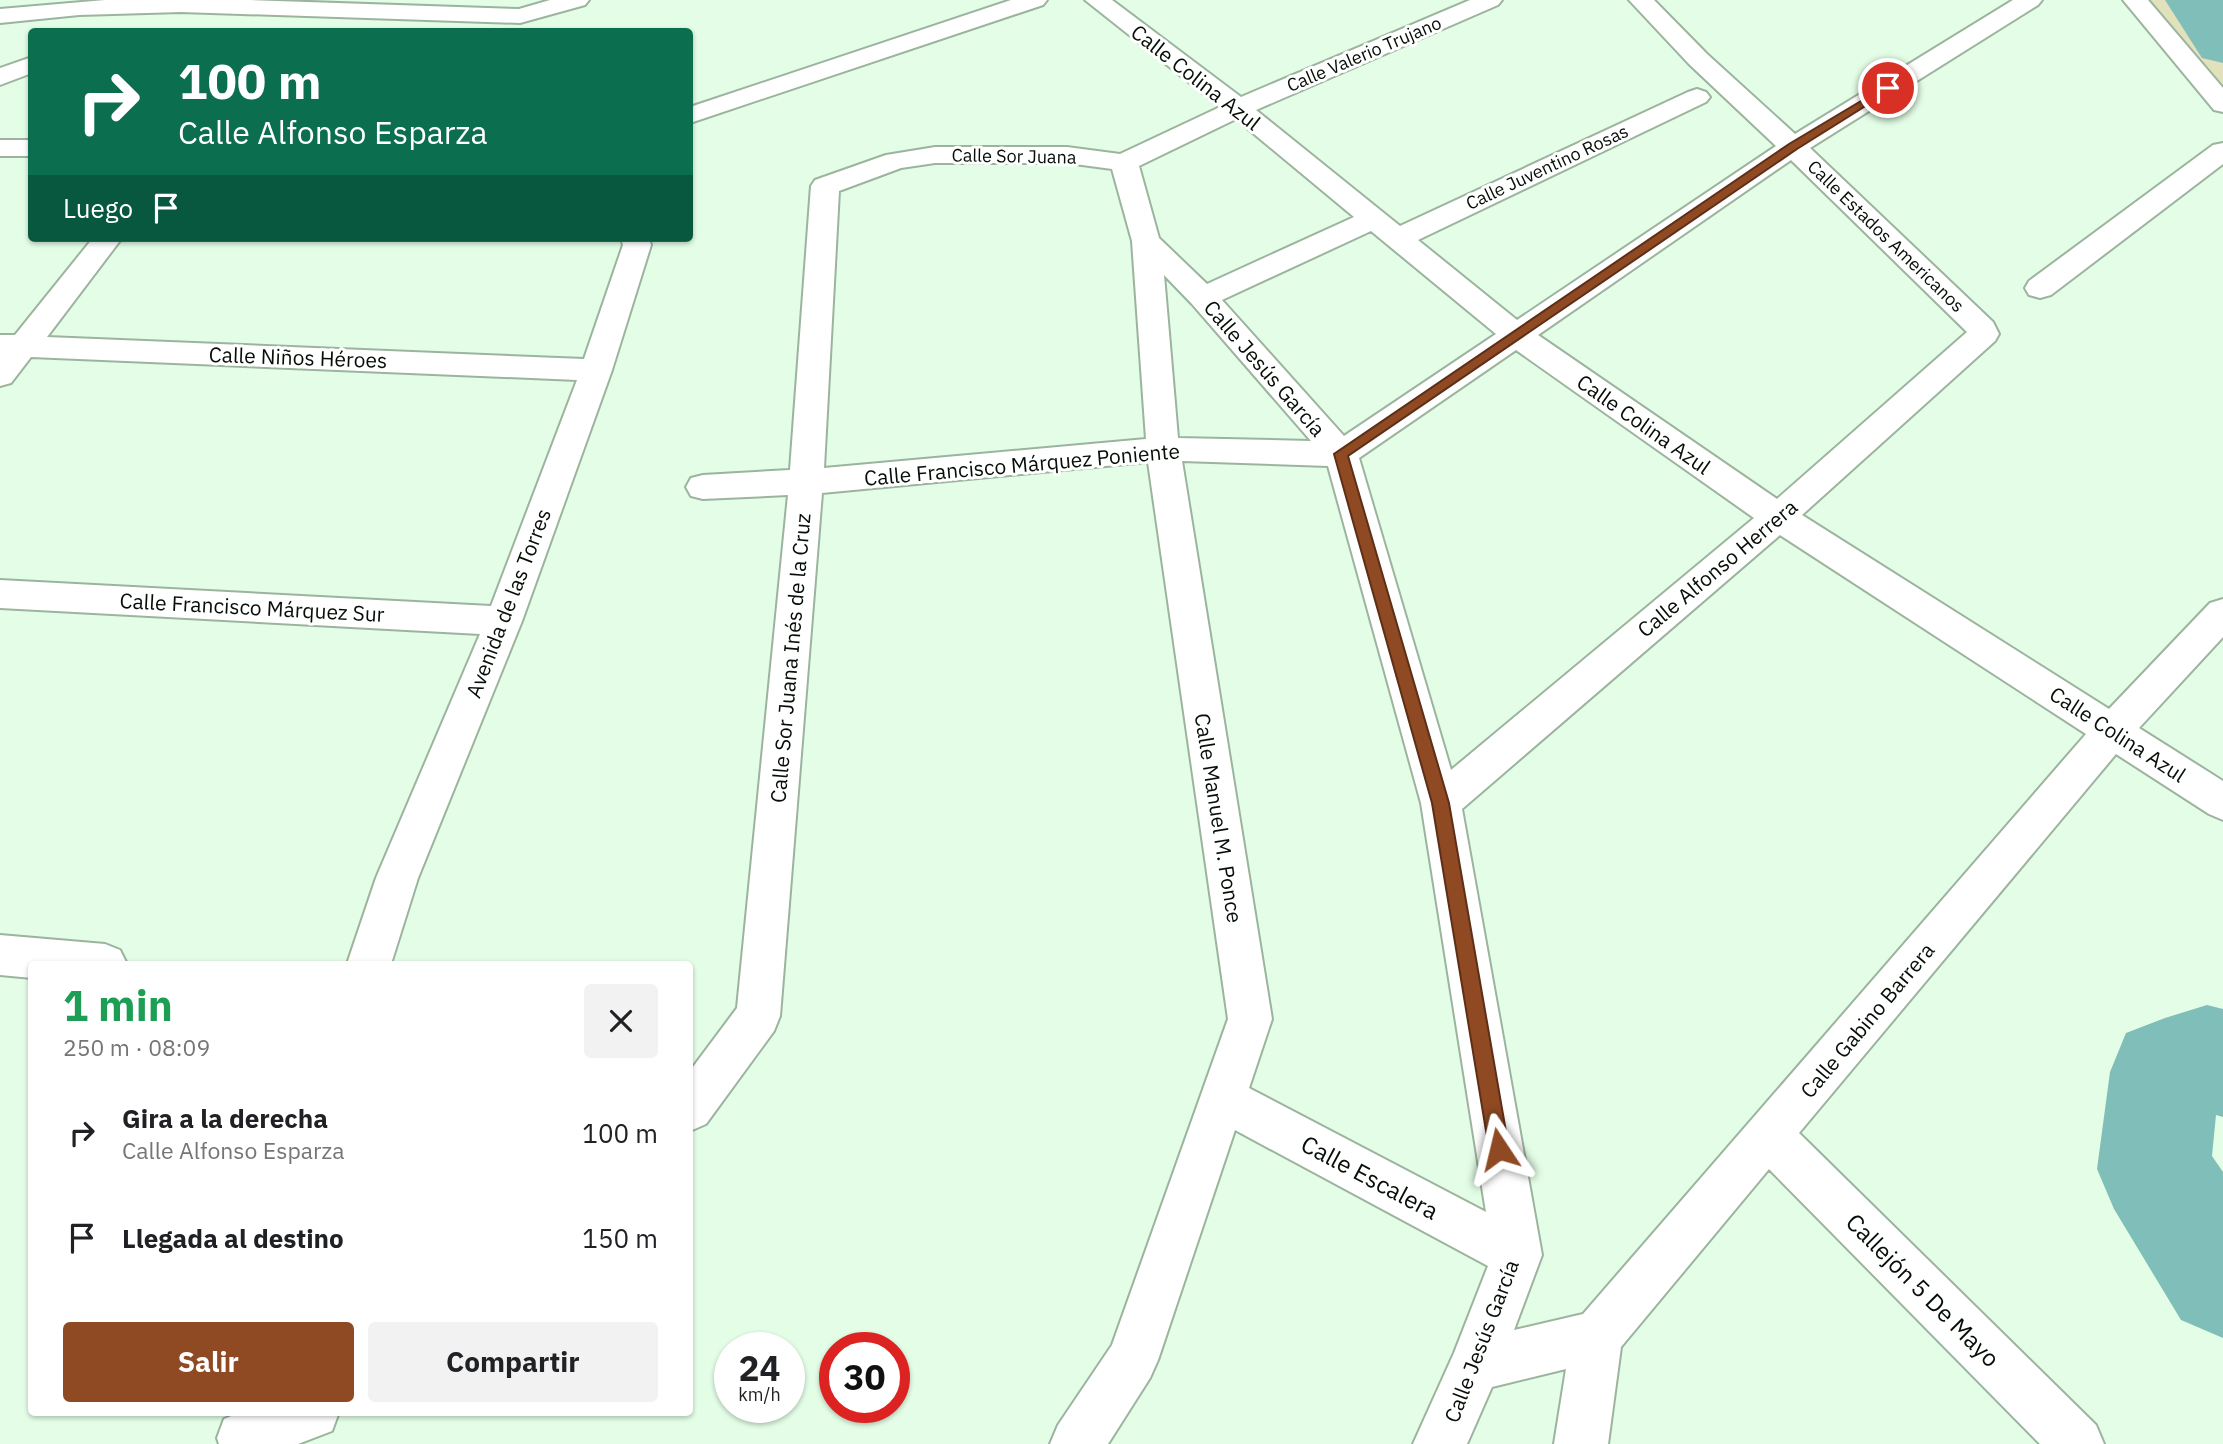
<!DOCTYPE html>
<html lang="es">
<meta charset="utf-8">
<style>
:root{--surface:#fff;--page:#f2f2f2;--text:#202124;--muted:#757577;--accent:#8f4923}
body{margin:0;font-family:"IBM Plex Sans",sans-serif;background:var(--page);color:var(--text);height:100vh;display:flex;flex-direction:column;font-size:26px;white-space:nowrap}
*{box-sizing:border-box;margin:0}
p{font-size:23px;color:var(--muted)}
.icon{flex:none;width:38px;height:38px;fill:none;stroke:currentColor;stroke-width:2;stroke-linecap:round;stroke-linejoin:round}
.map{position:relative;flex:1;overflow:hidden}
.side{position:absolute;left:28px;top:961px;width:665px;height:455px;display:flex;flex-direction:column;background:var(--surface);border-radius:7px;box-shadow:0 2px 5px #0004}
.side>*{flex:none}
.hud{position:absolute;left:28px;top:28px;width:665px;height:214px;border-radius:7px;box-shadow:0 2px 5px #0004;background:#0b6e4f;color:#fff;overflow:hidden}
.speed{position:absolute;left:714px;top:1332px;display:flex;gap:14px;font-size:35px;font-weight:700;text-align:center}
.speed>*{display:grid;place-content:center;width:91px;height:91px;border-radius:50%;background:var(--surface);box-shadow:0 2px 5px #0004;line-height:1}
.speed small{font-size:18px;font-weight:400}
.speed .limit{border:10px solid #d22;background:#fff;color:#111}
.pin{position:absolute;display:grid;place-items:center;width:60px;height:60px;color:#fff;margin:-30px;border:4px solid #fff;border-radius:50%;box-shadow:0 2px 7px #0007}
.me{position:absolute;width:77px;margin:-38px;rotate:350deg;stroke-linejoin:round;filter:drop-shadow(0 0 5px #0008)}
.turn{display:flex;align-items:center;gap:24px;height:147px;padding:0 35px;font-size:32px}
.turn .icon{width:91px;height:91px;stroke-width:2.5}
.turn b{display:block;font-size:49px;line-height:60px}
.then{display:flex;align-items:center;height:66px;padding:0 35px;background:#0003;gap:14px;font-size:26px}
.round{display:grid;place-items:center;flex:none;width:74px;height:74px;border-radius:7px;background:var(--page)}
.summary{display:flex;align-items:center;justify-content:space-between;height:119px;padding:0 35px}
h1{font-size:42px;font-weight:700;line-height:52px;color:#1e9e55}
.primary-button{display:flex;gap:14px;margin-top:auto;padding:14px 35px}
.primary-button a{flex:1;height:80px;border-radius:7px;background:var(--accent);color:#fff;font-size:28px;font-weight:700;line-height:80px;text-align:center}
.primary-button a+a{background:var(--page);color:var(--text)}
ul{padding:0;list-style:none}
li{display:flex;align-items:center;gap:21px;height:105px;padding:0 35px}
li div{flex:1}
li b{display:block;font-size:26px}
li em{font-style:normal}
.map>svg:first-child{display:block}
</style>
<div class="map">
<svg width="2223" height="1444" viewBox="0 0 2223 1444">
<rect width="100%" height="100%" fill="#e3fde6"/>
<path fill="#e1e1bc" d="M2141 0H2216L2223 10V99Z"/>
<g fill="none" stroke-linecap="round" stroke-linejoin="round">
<g fill="#80bfb9" fill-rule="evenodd">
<path d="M2165 0H2223V63L2202 58Z"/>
<path d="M2207 1005 2223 1009V1117L2216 1115 2212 1156 2223 1172V1338L2181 1320 2114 1209 2097 1169 2110 1072 2126 1033 2165 1018Z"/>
</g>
<defs>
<g id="street">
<path d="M105 0H250L519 9 550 0H589L585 5 520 23 181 12 79 15 0 23V9Z"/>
<path d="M1011 0H1047L1043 5 690 123V107Z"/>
<path d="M1085 0H1112L1241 97 1470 0H1502L1498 5 1256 110 1400 226 1688 92 1697 89 1706 92 1710 97 1706 102 1418 240 1517 320 1776 146 1689 64 1629 0H1654L1707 54 1795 134 2013 0H2042L2038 5 1810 148 1993 322 1999 334 1995 341 1802 515 2109 709 2210 603 2223 599V637L2139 728 2223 781V820L2209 814 2116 754 1799 1133 2096 1425 2104 1444H2040L1769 1169 1621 1347 1608 1444H1554L1566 1369 1492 1387 1467 1444H1413L1454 1353 1488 1266 1235 1130 1158 1360 1150 1378 1108 1444H1050L1058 1425 1112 1345 1228 1019 1148 462 822 493 780 1016 774 1031 706 1124 690 1131V1071L737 1008 788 495 703 499 691 496 686 487 691 478 703 475 790 470 811 186 815 180 886 155 935 147H1067L1120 154 1220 107ZM1236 119 1354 217 1207 284 1159 238 1139 166ZM1791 160 1967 332 1777 499 1538 335ZM935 163H1067L1112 169 1132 241 1146 439 824 468 839 191 901 168ZM1371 231 1496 334 1344 436 1222 300ZM1164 275 1192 304 1311 441 1178 438ZM1516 350 1754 518 1451 770 1359 458ZM1182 461 1328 466 1421 803 1486 1212 1249 1088 1272 1019ZM1780 535 2086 734 1583 1314 1514 1330 1542 1255 1462 809Z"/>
<path d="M2123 0H2148L2223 88V112L2214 110Z"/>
<path d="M32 57V73L0 85V68Z"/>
<rect x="0" y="140" width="32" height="16"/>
<path d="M2223 143V164L2051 295 2040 298 2029 295 2025 288 2029 281 2213 145Z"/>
<path d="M93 238H122L47 337 584 359 623 245 621 238H649L651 245 612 370 522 621 418 878 391 964H347L376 878 480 634 0 608V580L491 606 577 380 31 357 11 383 0 386V335H15Z"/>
<path d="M0 935 105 944 120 950 127 964H32V978L0 975Z"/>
<path d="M241 1412H339L332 1431 298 1444H219L217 1438 224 1419Z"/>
</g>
</defs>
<use href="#street" stroke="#9cb49e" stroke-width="4"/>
<use href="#street" fill="#fff" fill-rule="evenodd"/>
</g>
<path fill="#8f4923" stroke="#5d2f17" stroke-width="2" d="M1888 85 1893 88 1891 90 1797 149 1348 456 1449 803 1509 1149 1506 1156 1499 1158 1492 1156 1489 1149 1432 803 1334 454 1789 144Z"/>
<g text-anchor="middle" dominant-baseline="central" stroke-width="6" stroke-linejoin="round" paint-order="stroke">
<g font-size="18" fill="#060e07" stroke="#fff">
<text transform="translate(1364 54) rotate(-23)">Calle Valerio Trujano</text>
<text transform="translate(1014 156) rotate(1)">Calle Sor Juana</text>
<text transform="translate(1547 167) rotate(-25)">Calle Juventino Rosas</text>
<text transform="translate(1886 236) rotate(44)">Calle Estados Americanos</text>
</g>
<g font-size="21" fill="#060e07" stroke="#fff">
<text transform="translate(1196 77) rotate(38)">Calle Colina Azul</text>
<text transform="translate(298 357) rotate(2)">Calle Niños Héroes</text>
<text transform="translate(1265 368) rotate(49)">Calle Jesús García</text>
<text transform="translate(1644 424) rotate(35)">Calle Colina Azul</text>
<text transform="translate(1022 464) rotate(-5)">Calle Francisco Márquez Poniente</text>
<text transform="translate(1717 568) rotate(-40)">Calle Alfonso Herrera</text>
<text transform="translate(508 603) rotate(-69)">Avenida de las Torres</text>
<text transform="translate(252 607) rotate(3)">Calle Francisco Márquez Sur</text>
<text transform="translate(790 658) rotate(-85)">Calle Sor Juana Inés de la Cruz</text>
<text transform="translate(2118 734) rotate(33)">Calle Colina Azul</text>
<text transform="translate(1219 818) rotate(81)">Calle Manuel M. Ponce</text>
<text transform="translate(1867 1020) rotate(-50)">Calle Gabino Barrera</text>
<text transform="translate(1481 1341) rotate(-69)">Calle Jesús García</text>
</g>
<g font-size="24" fill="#060e07" stroke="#fff">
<text transform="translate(1370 1177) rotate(28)">Calle Escalera</text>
<text transform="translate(1923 1290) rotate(45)">Callejón 5 De Mayo</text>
</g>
</g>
</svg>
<div class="speed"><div>24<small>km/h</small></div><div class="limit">30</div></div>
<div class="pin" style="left:1888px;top:88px;background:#d93025"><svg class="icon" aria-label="arrive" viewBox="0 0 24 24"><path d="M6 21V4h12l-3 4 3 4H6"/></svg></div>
<svg class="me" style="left:1499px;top:1149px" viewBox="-20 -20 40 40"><path d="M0-17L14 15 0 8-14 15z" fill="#8f4923" stroke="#fff" stroke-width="4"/></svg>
<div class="hud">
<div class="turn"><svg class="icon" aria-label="right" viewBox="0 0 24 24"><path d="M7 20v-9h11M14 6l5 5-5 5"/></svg><div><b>100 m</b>Calle Alfonso Esparza</div></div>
<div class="then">Luego<svg class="icon" aria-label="arrive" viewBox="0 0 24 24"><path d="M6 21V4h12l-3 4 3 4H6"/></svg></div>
</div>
<section class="side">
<div class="summary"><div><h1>1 min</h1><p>250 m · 08:09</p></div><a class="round"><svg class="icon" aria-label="close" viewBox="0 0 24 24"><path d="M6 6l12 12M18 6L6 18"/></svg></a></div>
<ul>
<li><svg class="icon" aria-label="right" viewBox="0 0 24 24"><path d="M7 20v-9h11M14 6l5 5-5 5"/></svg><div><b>Gira a la derecha</b><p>Calle Alfonso Esparza</p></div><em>100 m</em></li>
<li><svg class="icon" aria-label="arrive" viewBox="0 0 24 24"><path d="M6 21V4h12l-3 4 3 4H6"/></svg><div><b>Llegada al destino</b></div><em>150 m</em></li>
</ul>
<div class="primary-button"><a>Salir</a><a>Compartir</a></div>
</section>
</div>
